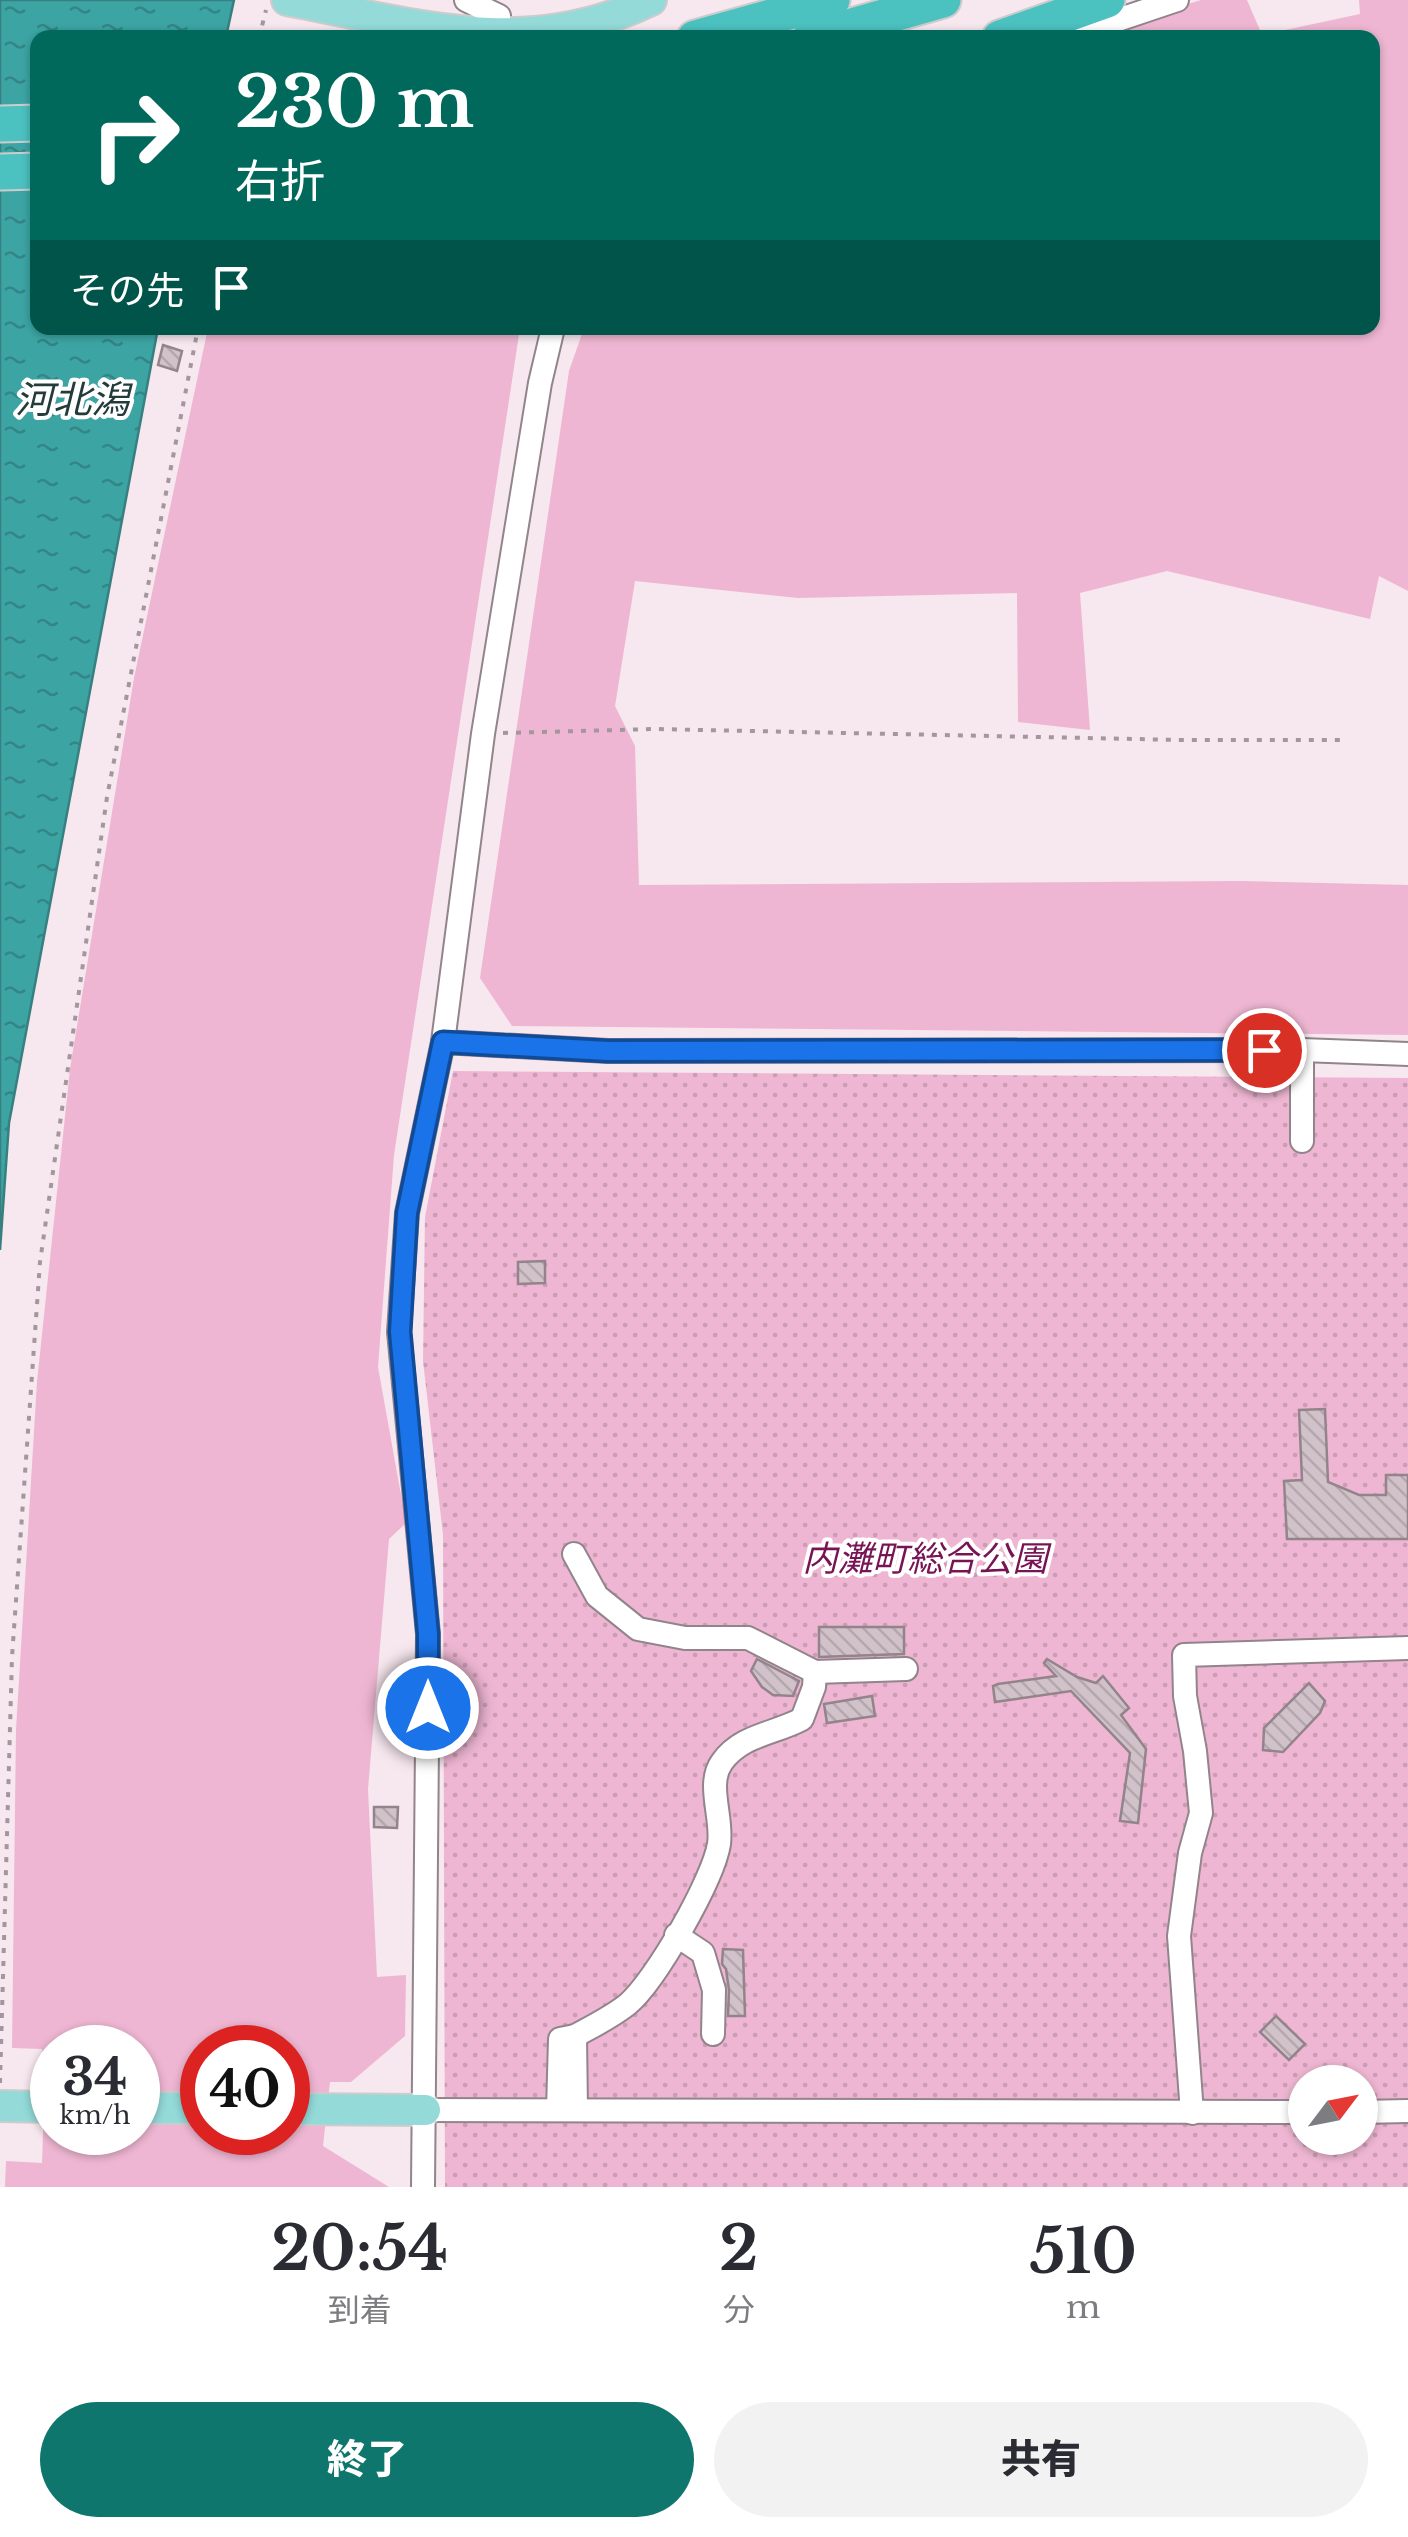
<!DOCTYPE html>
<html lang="ja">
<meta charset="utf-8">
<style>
:root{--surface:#fff;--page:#f2f2f3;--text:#2b2b33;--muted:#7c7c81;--accent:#0f766e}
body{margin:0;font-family:"Libre Baskerville","Noto Sans JP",serif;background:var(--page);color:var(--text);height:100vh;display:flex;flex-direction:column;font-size:38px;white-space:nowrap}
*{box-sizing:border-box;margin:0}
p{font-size:32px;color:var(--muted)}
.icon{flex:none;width:55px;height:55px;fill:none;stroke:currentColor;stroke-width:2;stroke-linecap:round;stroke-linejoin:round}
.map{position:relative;height:2187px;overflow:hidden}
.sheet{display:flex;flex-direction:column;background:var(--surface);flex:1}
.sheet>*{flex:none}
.guide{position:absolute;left:30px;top:30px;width:1350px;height:305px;border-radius:20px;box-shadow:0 2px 8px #0004;background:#00695c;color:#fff;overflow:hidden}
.needle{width:65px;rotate:58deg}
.buttons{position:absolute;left:1288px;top:2065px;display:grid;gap:20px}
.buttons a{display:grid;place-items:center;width:90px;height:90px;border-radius:50%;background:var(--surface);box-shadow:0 2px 8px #0004;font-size:50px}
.speed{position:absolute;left:30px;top:2025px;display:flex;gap:20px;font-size:50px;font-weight:700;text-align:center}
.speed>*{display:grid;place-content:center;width:130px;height:130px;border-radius:50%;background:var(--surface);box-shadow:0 2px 8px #0004;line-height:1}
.speed small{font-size:25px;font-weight:400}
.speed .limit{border:15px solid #d22;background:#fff;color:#111}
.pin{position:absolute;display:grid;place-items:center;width:85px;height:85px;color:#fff;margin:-42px;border:5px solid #fff;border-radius:50%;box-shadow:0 2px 10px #0007}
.me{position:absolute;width:110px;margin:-55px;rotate:0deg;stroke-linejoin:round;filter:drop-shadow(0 0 8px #0008)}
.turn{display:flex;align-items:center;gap:35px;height:210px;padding:0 40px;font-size:45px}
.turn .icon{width:130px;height:130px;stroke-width:2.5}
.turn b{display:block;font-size:70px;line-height:85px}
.then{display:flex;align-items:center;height:95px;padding:0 40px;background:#0003;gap:20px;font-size:38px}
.eta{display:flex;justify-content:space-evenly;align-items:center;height:170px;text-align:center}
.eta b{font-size:60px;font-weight:800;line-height:70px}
.primary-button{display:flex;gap:20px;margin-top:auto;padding:20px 40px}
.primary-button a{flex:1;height:115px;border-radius:60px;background:var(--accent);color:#fff;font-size:40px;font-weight:800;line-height:115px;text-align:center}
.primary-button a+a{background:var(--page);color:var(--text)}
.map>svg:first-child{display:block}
</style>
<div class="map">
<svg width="1408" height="2187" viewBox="0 0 1408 2187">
<defs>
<pattern id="park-dots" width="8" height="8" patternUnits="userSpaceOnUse" patternTransform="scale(2.5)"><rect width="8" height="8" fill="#eeb6d2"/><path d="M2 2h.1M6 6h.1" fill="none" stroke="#cc9cb4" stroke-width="1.8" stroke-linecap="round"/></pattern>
<pattern id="water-ripples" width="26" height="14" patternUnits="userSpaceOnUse" patternTransform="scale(2.5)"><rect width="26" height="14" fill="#3ca5a4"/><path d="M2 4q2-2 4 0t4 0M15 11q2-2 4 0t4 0" fill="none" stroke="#338686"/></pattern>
<pattern id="building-back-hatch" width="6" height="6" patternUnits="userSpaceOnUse" patternTransform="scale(2.5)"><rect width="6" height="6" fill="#d1c2c9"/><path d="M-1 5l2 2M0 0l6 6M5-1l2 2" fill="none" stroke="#b4a7ad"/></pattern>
</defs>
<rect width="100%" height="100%" fill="#f7e7ef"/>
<g fill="#eeb6d2" fill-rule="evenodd">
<path d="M1201 0H1247L1262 35 1360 14 1359 0H1408V591L1379 576 1370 619 1167 571 1080 593 1090 730 1018 722 1017 593 798 598 635 581 615 706 635 746 639 885 1242 881 1408 885V1035L512 1026 480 978 569 371 584 328H1372V38L1080 37Z"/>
<path d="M208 328H520L394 1155 378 1367 406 1523 389 1539 368 1789 377 1977 406 1975 405 2036 351 2082H330L323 2146 389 2187H5L6 2161 42 2163 45 2075 42 2049 12 2048 16 1730 37 1382 70 1069 134 678ZM52 2048H138V2132H52ZM202 2048H288V2132H202Z"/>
</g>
<path fill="url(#park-dots)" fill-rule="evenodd" d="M453 1071 1408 1078V2187H445L443 1535 423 1361 425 1217ZM1305 2082H1360V2138H1305Z"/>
<path fill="url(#water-ripples)" stroke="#388080" stroke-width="2.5" d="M0 0H234L226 37 38 38V328H158L9 1123 0 1250Z"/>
<g fill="url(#building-back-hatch)" stroke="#93848b" stroke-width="2.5">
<path d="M163 345 182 351 177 371 158 365Z"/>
<path d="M545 1261V1283L518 1284V1262Z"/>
<path d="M1325 1409 1328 1482 1359 1495H1386V1475H1408V1539H1287L1284 1481 1302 1480 1299 1410Z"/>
<path d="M819 1627H904V1654L819 1657Z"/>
<path d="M757 1659 799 1681 793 1696 773 1695 762 1687 751 1671Z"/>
<path d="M1047 1659 1077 1677 1096 1683 1103 1676 1129 1708 1121 1715 1146 1749 1138 1823 1120 1821 1130 1753 1071 1691 995 1702 993 1686 998 1684 1056 1676 1044 1663Z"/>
<path d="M1309 1683 1325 1701 1320 1713 1283 1752 1263 1750 1264 1728Z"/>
<path d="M872 1696 875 1716 827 1723 824 1704Z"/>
<path d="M374 1807H398L397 1828 374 1827Z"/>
<path d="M723 1949 743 1950 745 2016H728L729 1990 726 1969 722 1964Z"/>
<path d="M1276 2016 1305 2044 1289 2060 1260 2032Z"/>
</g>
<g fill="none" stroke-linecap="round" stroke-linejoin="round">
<defs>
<g id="minor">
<path d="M466 0 499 16"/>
<path d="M1064 38 1177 0"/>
<path d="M443 1042 483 734 540 383 553 328"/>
<path d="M1302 1050V1141"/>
<path d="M574 1554 597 1596 638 1629 685 1638H748L815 1672 906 1669"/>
<path d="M676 1935 703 1953 714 1990 713 2034"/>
<path d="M425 2110 1305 2112"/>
<path d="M558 2110 560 2039 575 2036"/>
<path d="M576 2110 575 2036C593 2026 612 2017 628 2004 656 1980 713 1880 719 1844 723 1817 706 1784 722 1762 741 1735 774 1734 802 1719L814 1687 815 1672"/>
<path d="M1360 2112 1408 2111"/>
<path d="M1192 2113 1179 1936 1190 1853 1201 1813 1195 1751 1185 1696 1184 1655 1408 1648"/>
<path d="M423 2187 428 1634 399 1332 407 1213 443 1042 608 1051 1302 1050 1408 1054"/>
</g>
<g id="major">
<path d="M287 0C415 24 526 61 651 0"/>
<path d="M0 2106 52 2107"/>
<path d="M138 2108H202"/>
<path d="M288 2109 425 2110"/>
</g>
<g id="highway">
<path d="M695 38 832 0"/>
<path d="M810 38 943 0"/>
<path d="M1000 38 1107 0"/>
<path d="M0 124 38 123"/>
<path d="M0 172 38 171"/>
</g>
</defs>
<use href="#minor" stroke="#92848b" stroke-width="26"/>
<use href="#major" stroke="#cdcccc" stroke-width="34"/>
<use href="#highway" stroke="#cdcccc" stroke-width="39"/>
<g stroke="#a3979d" stroke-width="4" stroke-dasharray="5 8" stroke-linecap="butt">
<path d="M259 38 266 10"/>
<path d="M503 733 655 729 1182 740H1344"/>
<path d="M0 2083 12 1657 40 1262 107 797 198 328"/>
</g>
<use href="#minor" stroke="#fff" stroke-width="22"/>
<use href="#major" stroke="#93dad9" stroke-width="30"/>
<use href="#highway" stroke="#4bc1c0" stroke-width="35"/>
</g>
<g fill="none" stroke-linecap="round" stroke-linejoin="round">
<defs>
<path id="route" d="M428 1708V1634L400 1332 407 1213 443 1042 608 1051 1264 1050"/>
</defs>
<use href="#route" stroke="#114b97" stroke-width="25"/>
<use href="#route" stroke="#1a73e8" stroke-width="18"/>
</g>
<g text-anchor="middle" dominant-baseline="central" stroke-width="8" stroke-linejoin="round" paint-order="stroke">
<g font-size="35" font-style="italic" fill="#781354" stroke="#fff">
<text x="925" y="1558">内灘町総合公園</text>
</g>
<g font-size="38" font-style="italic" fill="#233b3a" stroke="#fff">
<text x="72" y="399">河北潟</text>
</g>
</g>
</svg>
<div class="buttons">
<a><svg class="needle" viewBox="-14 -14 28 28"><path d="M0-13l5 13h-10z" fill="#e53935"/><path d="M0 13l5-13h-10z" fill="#7c7c81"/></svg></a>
</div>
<div class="speed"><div>34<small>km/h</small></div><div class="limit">40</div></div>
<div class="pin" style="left:1264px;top:1050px;background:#d93025"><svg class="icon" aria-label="arrive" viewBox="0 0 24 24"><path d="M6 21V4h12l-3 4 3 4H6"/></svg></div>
<svg class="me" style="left:428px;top:1708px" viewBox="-20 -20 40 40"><circle r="17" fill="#1a73e8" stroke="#fff" stroke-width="3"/><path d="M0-11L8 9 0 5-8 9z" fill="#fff"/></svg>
<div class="guide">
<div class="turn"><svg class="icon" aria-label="right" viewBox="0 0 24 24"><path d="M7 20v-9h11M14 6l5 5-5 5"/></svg><div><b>230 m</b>右折</div></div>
<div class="then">その先<svg class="icon" aria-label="arrive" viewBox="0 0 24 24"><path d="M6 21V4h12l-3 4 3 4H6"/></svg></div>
</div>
</div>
<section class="sheet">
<div class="eta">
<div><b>20:54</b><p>到着</p></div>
<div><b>2</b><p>分</p></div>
<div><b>510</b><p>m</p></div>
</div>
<div class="primary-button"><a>終了</a><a>共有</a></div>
</section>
